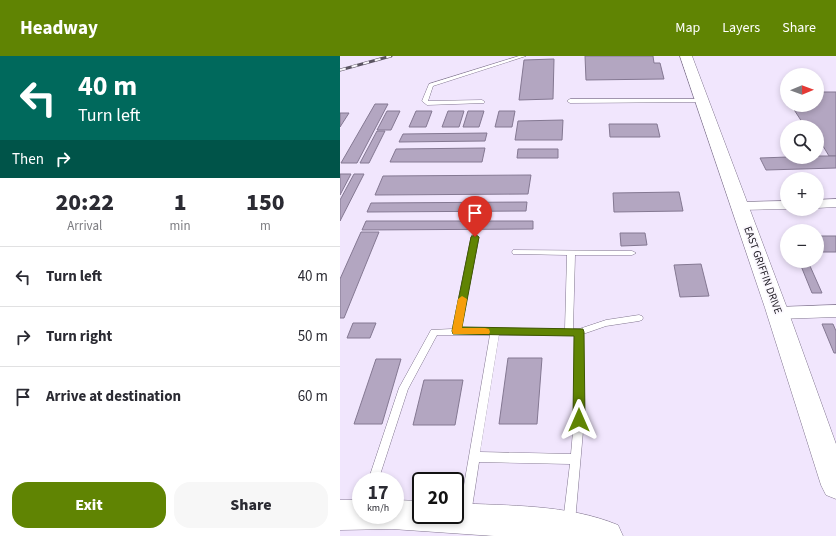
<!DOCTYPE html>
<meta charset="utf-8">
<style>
:root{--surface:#fff;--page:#f7f7f7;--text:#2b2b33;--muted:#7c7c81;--line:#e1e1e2;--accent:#608403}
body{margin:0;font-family:"Source Sans 3",sans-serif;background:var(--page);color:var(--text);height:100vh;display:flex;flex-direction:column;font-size:15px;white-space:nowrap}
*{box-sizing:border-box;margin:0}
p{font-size:13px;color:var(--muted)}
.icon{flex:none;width:22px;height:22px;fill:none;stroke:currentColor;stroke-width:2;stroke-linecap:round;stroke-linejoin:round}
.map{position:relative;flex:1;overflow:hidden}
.panel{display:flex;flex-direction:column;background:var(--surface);width:340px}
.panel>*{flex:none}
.guide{background:#00695c;color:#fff;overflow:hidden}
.needle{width:26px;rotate:89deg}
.tools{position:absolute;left:440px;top:12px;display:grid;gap:8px}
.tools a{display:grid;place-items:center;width:44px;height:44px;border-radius:50%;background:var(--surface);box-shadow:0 2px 6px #0003;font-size:20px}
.speed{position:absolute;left:12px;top:416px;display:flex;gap:8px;font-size:20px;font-weight:700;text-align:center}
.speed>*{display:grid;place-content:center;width:52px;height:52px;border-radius:50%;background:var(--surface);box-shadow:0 2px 6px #0003;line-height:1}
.speed small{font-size:10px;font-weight:400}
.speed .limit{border:2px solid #111;border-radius:6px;background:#fff;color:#111}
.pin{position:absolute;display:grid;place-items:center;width:34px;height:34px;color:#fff;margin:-41px -17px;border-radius:50% 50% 50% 0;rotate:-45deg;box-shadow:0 0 4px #0007}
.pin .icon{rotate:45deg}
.me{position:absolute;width:44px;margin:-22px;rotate:0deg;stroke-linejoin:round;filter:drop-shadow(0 0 3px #0008)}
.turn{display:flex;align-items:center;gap:14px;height:84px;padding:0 12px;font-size:18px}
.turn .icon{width:52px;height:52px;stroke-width:2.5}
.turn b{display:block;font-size:28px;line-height:34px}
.then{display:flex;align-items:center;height:38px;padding:0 12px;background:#0003;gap:8px;font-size:15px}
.eta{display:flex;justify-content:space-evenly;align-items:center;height:68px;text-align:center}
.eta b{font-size:24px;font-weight:800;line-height:28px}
.button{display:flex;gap:8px;margin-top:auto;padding:8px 12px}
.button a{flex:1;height:46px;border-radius:16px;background:var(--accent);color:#fff;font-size:16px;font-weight:800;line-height:46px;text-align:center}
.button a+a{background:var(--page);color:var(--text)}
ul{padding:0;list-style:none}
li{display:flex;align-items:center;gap:12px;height:60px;padding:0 12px;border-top:1px solid var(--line)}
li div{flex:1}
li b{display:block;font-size:15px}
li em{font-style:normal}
header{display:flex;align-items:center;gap:24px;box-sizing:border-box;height:56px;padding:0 20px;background:var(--accent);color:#fff}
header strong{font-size:19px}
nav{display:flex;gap:22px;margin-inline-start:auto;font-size:14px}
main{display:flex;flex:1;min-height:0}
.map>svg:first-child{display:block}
</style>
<header>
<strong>Headway</strong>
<nav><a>Map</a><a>Layers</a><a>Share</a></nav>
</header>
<main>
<section class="panel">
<div class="guide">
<div class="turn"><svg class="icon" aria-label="left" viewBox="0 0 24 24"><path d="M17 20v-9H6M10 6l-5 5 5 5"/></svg><div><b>40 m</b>Turn left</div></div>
<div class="then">Then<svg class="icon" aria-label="right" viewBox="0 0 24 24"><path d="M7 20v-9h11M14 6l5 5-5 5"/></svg></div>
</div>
<div class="eta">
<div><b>20:22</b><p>Arrival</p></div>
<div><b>1</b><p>min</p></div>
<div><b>150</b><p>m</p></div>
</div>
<ul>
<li><svg class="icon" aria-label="left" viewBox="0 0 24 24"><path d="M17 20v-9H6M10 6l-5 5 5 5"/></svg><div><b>Turn left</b></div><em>40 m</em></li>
<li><svg class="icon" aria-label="right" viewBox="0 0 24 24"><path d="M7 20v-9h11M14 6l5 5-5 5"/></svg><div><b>Turn right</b></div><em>50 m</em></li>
<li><svg class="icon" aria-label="arrive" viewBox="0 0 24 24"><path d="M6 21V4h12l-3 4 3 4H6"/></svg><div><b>Arrive at destination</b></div><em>60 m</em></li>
</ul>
<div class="button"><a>Exit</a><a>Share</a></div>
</section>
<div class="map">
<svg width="496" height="480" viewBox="0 0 496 480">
<rect width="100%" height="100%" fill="#f1e6fd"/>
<g fill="#b3a6c1" stroke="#847892">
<path d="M245 0H313L314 7H320L324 23 246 24Z"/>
<path d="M214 3 213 43 179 44 184 4Z"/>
<path d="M477 36H496V100H489L477 80V71H471L468 66H462L451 49H477Z"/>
<path d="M35 48H48L17 107H1Z"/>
<path d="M47 55H60L51 74H37Z"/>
<path d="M76 55H92L86 71H69Z"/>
<path d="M108 55H124L119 71H102Z"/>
<path d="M128 55H144L139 71H123Z"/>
<path d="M159 55H175L172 71H155Z"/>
<path d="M0 57H9L0 71Z"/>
<path d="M223 64 222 84H175L178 65Z"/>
<path d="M269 68H317L320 81H270Z"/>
<path d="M37 75H45L29 107H20Z"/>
<path d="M147 77 145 85 59 86 63 78Z"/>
<path d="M145 92 142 106H50L56 93Z"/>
<path d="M178 93H218V102H177Z"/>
<path d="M477 100H496V112L426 114 420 102Z"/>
<path d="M0 118H11L0 139Z"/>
<path d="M14 118H24L0 165V144Z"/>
<path d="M191 119 188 138 35 139 43 120Z"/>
<path d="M339 136 343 155 274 156 273 137Z"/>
<path d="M187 146 186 155 27 156 31 147Z"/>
<path d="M26 165H193V173L22 174Z"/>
<path d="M21 176H39L4 262H0V223Z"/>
<path d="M280 177H305L307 189 281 190Z"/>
<rect x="477" y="180" width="19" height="16"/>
<path d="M361 208 369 240 340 241 334 209Z"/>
<path d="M461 210H470L482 237H472Z"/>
<path d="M13 267H36L30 282H7Z"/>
<path d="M482 268H493L496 275V297H494Z"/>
<path d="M168 302H202L197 368H159Z"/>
<path d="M36 303H61L42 368H14Z"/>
<path d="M84 324H123L115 369H73Z"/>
</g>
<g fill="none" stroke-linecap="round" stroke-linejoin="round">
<defs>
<g id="service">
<path d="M179 0H186L93 30 88 45 142 44 145 46 144 47 87 49 82 45 89 28Z"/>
<path d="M362 43 365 45 364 46 230 47 227 45 230 43Z"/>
<path d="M132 179H135L139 181 121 273H225L227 199 176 198H173L172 196 173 194 292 195 296 197 292 199H235L233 273H239L266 264 299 259 302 260 303 262 302 264 299 265 266 270 243 278 244 364 235 466 233 470 229 472 225 470 223 466 230 408 139 406 131 458 129 462 125 464 121 462 119 458 150 279H97L68 333 38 425H28L59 332 91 274 112 273ZM159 279H235L234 364 231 398 140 396Z"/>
</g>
<g id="minor">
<path d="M496 143V151L477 152V144Z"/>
<path d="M447 145V153L399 154 394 153 392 150 394 147 399 146Z"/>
<path d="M496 249V261L438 263 432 261 430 257 432 253 438 251Z"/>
</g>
<g id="secondary">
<path d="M340 0H352L447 252 496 388V443L486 439 481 429 425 252Z"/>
<path d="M0 444H21V459H55V444L81 445V459H115V447C169 450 227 448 278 469L283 480H154L52 473 0 474Z"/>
</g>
</defs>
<use href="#service" stroke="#827690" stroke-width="1"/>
<use href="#minor" stroke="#827690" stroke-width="1"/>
<use href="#secondary" stroke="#827690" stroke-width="1"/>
<use href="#service" fill="#fff" fill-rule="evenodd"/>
<use href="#minor" fill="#fff" fill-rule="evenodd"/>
<use href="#secondary" fill="#fff" fill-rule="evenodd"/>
<defs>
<path id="rail" d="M0 14 51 0"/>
</defs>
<use href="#rail" stroke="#5a5461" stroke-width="3"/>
<use href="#rail" stroke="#faf7fd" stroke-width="2" stroke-dasharray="6" stroke-linecap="butt"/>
</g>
<path fill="#608403" stroke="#3e5602" d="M135 178 139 181 122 271 243 273 244 276 245 364 243 368 239 369 235 368 233 364 234 280 113 278 112 275 131 181Z"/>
<path fill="#f59e0b" d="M122 240 127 243 122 272H145L149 273 150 276 149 278H113L112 275 118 243Z"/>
<g text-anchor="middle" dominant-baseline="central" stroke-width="3.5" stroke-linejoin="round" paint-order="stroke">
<g font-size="11" fill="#19151e" stroke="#faf7fd">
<text transform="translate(423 214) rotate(70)">EAST GRIFFIN DRIVE</text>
</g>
</g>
</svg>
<div class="tools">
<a><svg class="needle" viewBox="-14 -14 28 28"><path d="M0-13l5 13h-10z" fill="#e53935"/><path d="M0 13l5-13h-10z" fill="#7c7c81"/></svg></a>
<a><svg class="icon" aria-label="search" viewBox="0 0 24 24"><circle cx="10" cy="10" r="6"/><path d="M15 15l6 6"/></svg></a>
<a>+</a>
<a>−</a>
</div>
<div class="speed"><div>17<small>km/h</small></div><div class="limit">20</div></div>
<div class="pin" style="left:135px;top:181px;background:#d93025"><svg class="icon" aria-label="arrive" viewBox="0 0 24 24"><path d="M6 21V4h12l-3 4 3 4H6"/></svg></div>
<svg class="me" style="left:239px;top:364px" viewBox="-20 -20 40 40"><path d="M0-17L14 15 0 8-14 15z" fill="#608403" stroke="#fff" stroke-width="4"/></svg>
</div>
</main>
